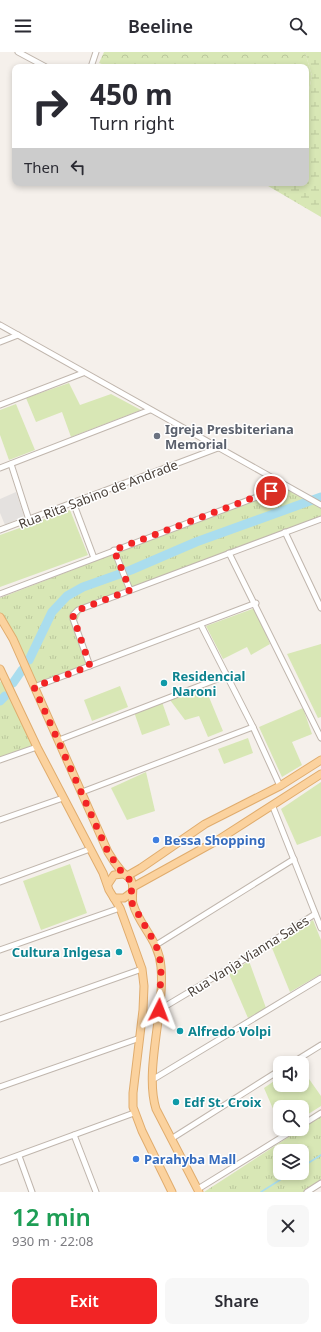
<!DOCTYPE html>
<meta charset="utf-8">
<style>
:root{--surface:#fff;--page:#f7f7f7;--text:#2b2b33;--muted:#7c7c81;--accent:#f22425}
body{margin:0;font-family:"Noto Sans",sans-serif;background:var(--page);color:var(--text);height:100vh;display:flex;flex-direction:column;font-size:15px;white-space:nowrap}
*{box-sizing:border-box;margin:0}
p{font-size:13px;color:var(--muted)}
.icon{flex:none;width:22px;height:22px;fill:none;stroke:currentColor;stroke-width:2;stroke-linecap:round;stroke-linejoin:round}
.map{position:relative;height:1140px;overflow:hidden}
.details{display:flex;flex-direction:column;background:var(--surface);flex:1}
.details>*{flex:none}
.top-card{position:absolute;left:12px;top:12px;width:297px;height:122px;border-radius:8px;box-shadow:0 2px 6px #0003;background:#fff;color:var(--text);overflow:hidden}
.buttons{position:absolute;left:273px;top:1004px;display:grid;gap:8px}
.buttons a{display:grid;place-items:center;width:36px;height:36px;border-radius:8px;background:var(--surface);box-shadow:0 2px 6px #0003;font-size:20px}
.pin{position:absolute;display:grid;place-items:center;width:34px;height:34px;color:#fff;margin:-17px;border:2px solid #fff;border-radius:50%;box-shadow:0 1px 4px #0007}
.me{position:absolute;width:44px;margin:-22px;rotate:3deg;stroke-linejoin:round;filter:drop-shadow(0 0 3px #0008)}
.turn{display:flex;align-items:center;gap:14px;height:84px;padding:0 12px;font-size:18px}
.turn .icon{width:52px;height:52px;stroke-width:2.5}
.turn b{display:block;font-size:28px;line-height:34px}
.then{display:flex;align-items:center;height:38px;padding:0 12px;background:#0003;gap:8px;font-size:15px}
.round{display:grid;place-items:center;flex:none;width:42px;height:42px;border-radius:8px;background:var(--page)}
.summary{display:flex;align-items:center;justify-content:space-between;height:68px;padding:0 12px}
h1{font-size:24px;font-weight:600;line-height:30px;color:#1e9e55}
.button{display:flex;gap:8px;margin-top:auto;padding:8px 12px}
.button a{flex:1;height:46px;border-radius:8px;background:var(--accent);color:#fff;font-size:16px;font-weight:600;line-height:46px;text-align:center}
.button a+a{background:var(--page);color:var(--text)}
header{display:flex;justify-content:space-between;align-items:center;height:52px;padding:0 12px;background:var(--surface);font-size:18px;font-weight:600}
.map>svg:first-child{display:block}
</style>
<header><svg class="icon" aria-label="menu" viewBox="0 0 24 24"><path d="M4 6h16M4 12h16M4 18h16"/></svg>Beeline<svg class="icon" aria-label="search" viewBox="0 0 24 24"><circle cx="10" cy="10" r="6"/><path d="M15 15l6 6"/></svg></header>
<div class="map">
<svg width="321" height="1140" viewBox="0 0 321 1140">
<defs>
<pattern id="forest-crowns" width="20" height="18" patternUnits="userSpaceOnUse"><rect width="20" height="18" fill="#d8e7b5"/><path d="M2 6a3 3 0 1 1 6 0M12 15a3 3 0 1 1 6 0" fill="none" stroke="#bbc79c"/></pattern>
<pattern id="wetland-marsh" width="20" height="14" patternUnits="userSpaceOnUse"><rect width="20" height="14" fill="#d8e7b5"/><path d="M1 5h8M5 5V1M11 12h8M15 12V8" fill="none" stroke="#bbc79c"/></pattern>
<pattern id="park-tufts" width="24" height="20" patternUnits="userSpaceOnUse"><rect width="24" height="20" fill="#d8e7b5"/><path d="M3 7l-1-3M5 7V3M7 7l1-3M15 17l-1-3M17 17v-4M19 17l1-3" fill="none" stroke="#bbc79c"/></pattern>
</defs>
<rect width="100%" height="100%" fill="#f5f0eb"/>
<g fill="#d8e7b5">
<path d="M69 331 80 353 111 342 141 358 71 385 62 360 36 370 26 346Z"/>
<path d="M16 352 35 398 9 408 0 383V358Z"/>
<path d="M70 458 88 503 0 535V483Z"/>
<path d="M255 556 270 592 251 603 247 595 223 607 206 574Z"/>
<path d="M321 592V665L318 666 287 602Z"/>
<path d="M204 633 223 679 208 685 199 664 185 668 170 648Z"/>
<path d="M120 634 128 655 92 669 84 648Z"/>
<path d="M161 647 170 673 142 683 133 657Z"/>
<path d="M303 656 312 682 292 690 302 713 282 725 259 675Z"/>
<path d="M248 686 253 701 224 712 218 697Z"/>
<path d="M146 720 155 759 127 768 111 736Z"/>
<path d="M321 730V784L297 793 281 757Z"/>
<path d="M70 812 87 861 41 878 23 829Z"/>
<path d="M313 868 321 888V922L290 940 272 896Z"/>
<path d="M249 909 266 956 248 966 229 922Z"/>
<path d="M302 1017 321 1044V1054L302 1066V1055H280V1073L264 1036 280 1025V1033H302Z"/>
</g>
<path fill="url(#forest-crowns)" d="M104 0H305L312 24 309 38 306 39V15H110L99 11Z"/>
<path fill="url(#wetland-marsh)" d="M305 0H321V165L263 131H306V39L309 38 312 24Z"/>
<g fill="url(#park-tufts)" fill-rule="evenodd">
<path d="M284 436 321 456V468L82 558 74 575 86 613 38 630 34 635 0 566V546Z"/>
<path d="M4 627 36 694 0 707V630Z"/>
<path d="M321 1064V1129L304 1140H204ZM280 1099H302V1121H280Z"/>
</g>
<path fill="#e4e1df" d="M16 440 24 464 5 473 0 461V447Z"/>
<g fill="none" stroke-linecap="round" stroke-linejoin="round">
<g stroke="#ade" stroke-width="1.5">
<path d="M302 1115 321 1103"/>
<path d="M261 1140 291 1121"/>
</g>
<g stroke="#ade" stroke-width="9">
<path d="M29 608 52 560 67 544 83 535 131 518 196 490 321 445"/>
<path d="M13 631 22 618"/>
<path d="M0 649 5 644"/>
</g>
<defs>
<g id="minor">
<path d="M18 0 46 15"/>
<path d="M91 15 96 0"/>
<path d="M0 273 321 453"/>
<path d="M0 290 18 283"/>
<path d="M0 353 83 321"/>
<path d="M11 412 29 468"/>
<path d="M0 416 150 358"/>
<path d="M73 450 94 506"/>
<path d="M0 478 218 396"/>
<path d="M285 480 321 556"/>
<path d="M114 498 130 538"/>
<path d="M229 501 321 686"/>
<path d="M0 542 286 434"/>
<path d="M201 573 253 675 280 734"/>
<path d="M90 614 73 567V563L78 558 321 467"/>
<path d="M34 635 256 551"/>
<path d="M59 688 228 623"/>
<path d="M0 708 37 695"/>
<path d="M82 740 253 675"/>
<path d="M273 755 321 876"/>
<path d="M0 768 63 746"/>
<path d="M0 830 90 797"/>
<path d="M156 893 294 807"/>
<path d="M0 898 120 856"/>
<path d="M159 958 248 905 315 862"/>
<path d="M0 967 142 917"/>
<path d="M292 1011 321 993"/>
<path d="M152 1028 321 926"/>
<path d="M0 1035 140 986"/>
<path d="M302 1073 321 1061"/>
<path d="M74 1083 96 1140"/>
<path d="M171 1087 280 1018"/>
<path d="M19 1104 32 1140"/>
<path d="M0 1110 134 1061"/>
<path d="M198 1137 295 1077"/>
<path d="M307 1140 321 1131"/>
</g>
<g id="major">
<path d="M0 565 13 587 108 800C112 807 117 814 122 820 125 823 128 824 131 828 135 835 131 844 133 852 140 875 159 888 161 915 165 959 144 1018 156 1057L199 1140"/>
<path d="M0 617 37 695 103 821 109 838 120 856 132 889 142 917 144 934 143 958 133 1041V1055L142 1079 172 1140"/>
<path d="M127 824 141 816 205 772 280 734 321 708"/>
<path d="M108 832 114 823 123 822"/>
<path d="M133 835 218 788 321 722"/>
<path d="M114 846H124L131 841"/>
</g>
</defs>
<use href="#minor" stroke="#c0b6ad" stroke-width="7"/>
<use href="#major" stroke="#e0ac6d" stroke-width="9"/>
<use href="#minor" stroke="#fff" stroke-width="5"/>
<use href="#major" stroke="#fbd29e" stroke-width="7"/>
</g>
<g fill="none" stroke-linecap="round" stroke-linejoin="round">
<path stroke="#f22425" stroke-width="7" stroke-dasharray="0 12.6" d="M159 958 161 921 160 908 156 893 132 851 131 829 123 822 108 800 34 635 90 614 73 564 78 558 130 538 114 498 271 439"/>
</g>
<circle fill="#6b7280" stroke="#fff" stroke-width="1.5" cx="157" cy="384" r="4"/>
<g fill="#0f9aa8" stroke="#fff" stroke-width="1.5">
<circle cx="164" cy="631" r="4"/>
<circle cx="119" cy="900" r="4"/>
<circle cx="180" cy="979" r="4"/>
<circle cx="176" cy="1050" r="4"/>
</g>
<g fill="#3f7fe0" stroke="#fff" stroke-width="1.5">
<circle cx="156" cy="788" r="4"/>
<circle cx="136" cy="1107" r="4"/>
</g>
<g text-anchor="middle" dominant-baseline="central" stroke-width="3" stroke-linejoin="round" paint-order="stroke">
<g font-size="13" font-weight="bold" fill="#5b616d" stroke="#fff" text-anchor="start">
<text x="165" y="377">Igreja Presbiteriana<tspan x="165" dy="15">Memorial</tspan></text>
</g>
<g font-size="13" fill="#494039" stroke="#fff">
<text transform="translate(98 442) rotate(-21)">Rua Rita Sabino de Andrade</text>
<text transform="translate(248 904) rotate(-32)">Rua Vanja Vianna Sales</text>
</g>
<g font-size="13" font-weight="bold" fill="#0d838f" stroke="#fff" text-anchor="start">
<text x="172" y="624">Residencial<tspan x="172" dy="15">Naroni</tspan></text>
<text x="111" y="900" text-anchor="end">Cultura Inlgesa</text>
<text x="188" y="979">Alfredo Volpi</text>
<text x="184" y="1050">Edf St. Croix</text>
</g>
<g font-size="13" font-weight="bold" fill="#366cbe" stroke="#fff" text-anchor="start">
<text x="164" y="788">Bessa Shopping</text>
<text x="144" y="1107">Parahyba Mall</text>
</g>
</g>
</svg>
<div class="buttons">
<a><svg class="icon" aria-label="sound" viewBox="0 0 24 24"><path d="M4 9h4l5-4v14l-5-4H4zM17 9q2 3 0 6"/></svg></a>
<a><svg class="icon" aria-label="search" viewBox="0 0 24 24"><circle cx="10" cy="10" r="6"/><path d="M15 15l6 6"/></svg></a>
<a><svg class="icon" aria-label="layers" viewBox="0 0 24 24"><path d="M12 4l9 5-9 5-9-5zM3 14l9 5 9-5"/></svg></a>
</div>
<div class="pin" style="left:271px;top:439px;background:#d93025"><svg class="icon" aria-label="arrive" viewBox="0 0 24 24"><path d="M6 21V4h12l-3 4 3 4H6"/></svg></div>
<svg class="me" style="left:159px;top:958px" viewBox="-20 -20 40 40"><path d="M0-17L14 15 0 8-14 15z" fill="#f22425" stroke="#fff" stroke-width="4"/></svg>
<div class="top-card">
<div class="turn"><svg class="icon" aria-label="right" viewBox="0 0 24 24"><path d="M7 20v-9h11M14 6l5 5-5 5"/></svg><div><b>450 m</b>Turn right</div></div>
<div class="then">Then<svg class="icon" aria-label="left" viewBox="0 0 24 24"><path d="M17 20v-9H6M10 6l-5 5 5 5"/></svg></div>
</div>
</div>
<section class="details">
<div class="summary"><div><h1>12 min</h1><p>930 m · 22:08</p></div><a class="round"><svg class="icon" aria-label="close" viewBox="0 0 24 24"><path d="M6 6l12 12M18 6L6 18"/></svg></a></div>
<div class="button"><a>Exit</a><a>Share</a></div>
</section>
